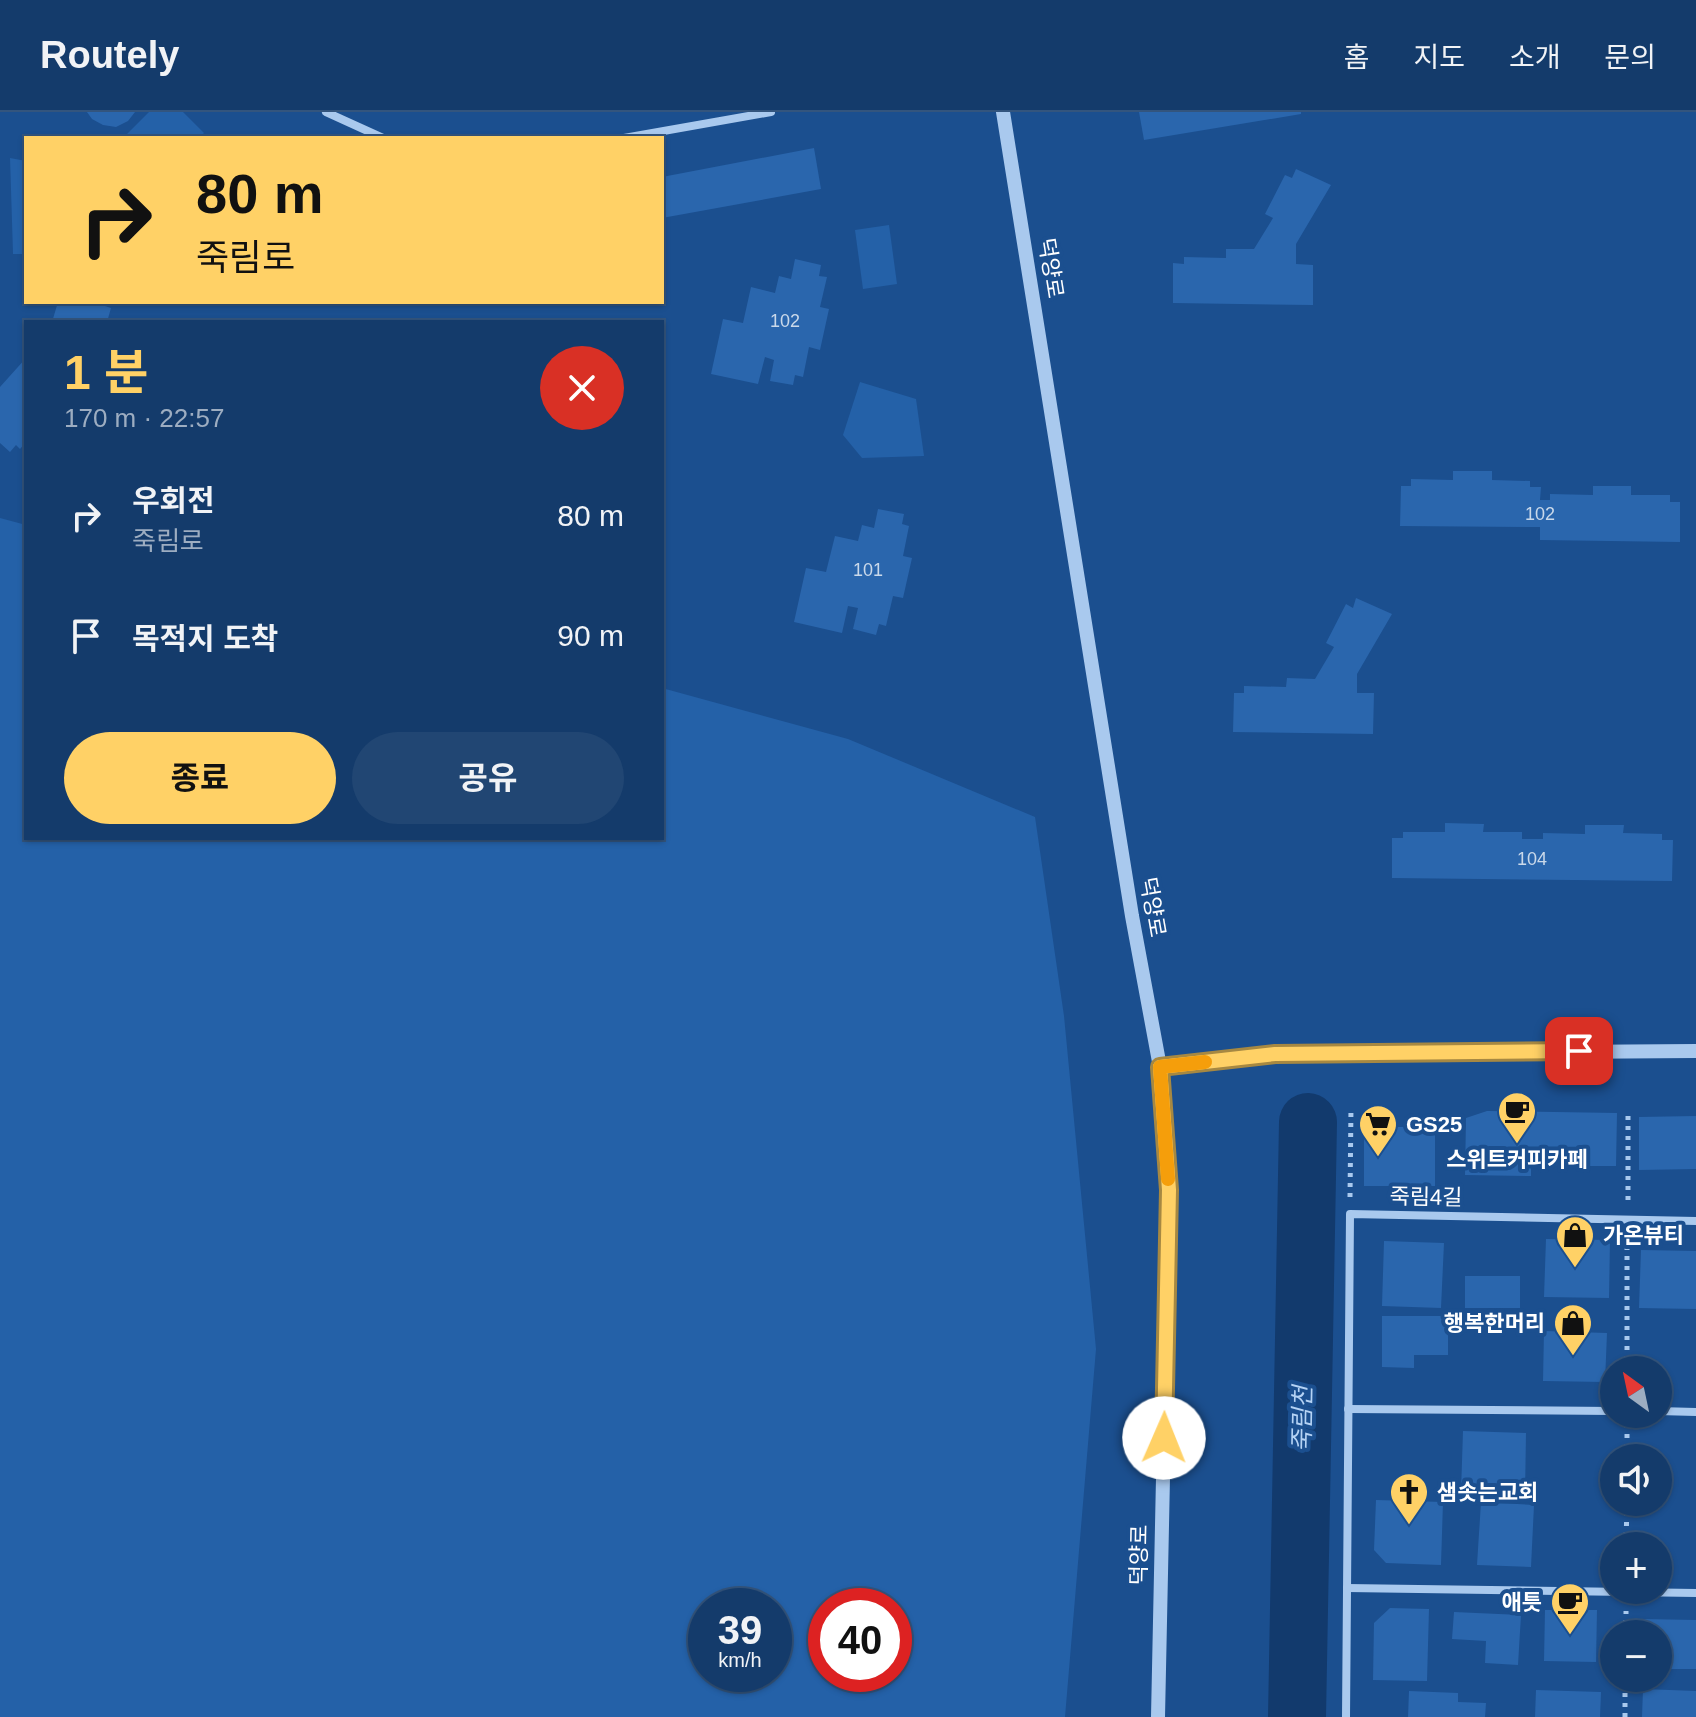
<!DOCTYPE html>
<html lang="ko">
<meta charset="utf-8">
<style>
:root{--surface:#143b6b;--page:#214673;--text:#f1f3f6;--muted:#9dadc1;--line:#33557e;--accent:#ffd166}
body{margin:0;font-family:Arial,"Noto Sans KR",sans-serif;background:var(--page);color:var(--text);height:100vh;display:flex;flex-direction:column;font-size:30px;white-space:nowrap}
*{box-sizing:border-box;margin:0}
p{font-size:26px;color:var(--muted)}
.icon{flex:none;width:44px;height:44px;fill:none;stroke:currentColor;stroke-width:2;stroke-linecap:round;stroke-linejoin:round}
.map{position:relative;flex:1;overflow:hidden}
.panel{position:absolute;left:24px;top:208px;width:640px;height:520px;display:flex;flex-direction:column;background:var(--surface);border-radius:0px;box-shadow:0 2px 6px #0004,0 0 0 2px var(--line)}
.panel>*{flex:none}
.guide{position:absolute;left:24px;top:24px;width:640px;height:168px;border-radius:0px;box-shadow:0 2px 6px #0004,0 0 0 2px var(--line);background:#ffd166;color:#111;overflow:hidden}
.needle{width:52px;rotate:327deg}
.tools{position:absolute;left:1600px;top:1244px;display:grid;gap:16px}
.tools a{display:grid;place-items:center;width:72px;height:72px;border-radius:50%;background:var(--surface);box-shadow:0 2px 6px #0004,0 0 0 2px var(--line);font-size:40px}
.speed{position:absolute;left:688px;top:1476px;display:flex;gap:16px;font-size:40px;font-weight:700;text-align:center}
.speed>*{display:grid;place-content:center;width:104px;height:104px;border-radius:50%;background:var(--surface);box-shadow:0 2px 6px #0004,0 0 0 2px var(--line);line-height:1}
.speed small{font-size:20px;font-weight:400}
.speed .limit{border:12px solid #d22;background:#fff;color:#111}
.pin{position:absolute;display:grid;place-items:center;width:68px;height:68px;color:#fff;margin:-34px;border-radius:16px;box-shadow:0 4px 12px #0006}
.me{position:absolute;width:88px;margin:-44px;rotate:1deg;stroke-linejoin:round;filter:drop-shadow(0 0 6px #0008)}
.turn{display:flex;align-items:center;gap:28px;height:168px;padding:0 40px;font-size:36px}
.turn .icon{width:104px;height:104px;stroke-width:2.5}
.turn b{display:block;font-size:56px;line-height:68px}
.round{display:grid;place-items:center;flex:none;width:84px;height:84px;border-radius:42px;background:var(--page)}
.headline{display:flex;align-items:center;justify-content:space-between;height:136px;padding:0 40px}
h1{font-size:48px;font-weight:700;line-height:60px;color:var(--accent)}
.cta{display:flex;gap:16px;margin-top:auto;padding:16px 40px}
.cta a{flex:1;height:92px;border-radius:48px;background:var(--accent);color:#111;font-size:32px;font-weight:700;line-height:92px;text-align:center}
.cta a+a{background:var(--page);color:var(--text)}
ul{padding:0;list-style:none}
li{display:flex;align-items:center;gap:24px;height:120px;padding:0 40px}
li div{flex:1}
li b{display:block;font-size:30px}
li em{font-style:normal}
header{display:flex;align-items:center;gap:48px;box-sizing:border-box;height:112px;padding:0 40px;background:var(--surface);border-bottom:2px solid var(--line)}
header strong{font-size:38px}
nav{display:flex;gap:44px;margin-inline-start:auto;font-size:28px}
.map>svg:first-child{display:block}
</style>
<header>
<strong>Routely</strong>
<nav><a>홈</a><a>지도</a><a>소개</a><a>문의</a></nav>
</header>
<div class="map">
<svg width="1696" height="1605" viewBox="0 0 1696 1605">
<rect width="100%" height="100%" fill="#1b4f8f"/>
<g fill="#2461a8" fill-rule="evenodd">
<path d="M149 0H183L204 21 199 26H123Z"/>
<path d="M10 46 26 49V142H13Z"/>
<path d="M889 113 897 172 863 177 855 118Z"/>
<path d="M860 270 916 287 924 344 862 346 843 323Z"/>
<path d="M0 406 26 413V726H662V576L848 627 1035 705 1064 904 1096 1237 1065 1605H0ZM774 1494V1562H706V1494ZM826 1494H894V1562H826Z"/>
</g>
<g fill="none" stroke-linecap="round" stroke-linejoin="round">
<path stroke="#123a6d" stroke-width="58" d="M1297 1605 1308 1010"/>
</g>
<g fill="#2a66ad">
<path d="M87 0H135L128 9 116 15 103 13 92 7Z"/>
<path d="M1139 0H1301V2L1144 28Z"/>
<path d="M814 36 821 77 662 106V65Z"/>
<path d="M1296 57 1331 73 1296 132V152L1313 153V193L1173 191V151L1184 152V145L1226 146V137H1254L1273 106 1265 102 1285 63 1292 66Z"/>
<path d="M795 147 821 153 819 164 827 165 820 195 829 197 820 238 809 235 803 265 795 263 793 273 770 269 774 248 765 245 758 272 711 262 723 207 743 211 751 175 775 181 779 164 791 167Z"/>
<path d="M58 190H106L105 194 111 196 107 210H52Z"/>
<path d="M26 246V330L20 337 16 333 10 340 0 331V275Z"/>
<path d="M1453 359H1492V368L1530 369V375H1541L1540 388H1550V382L1593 383V374H1631V383H1670V390H1680V430L1540 428V415L1400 414 1401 374H1411V367L1453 368Z"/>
<path d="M878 397 904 402 902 412 909 414 903 444 912 446 903 486 893 484 886 514 879 512 876 523 853 517 858 496 848 494 842 521 794 510 806 456 826 460 835 424 858 429 862 413 874 416Z"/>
<path d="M1356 486 1392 502 1357 562V581H1374L1373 622 1233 620 1234 581H1244V574L1286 575 1287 566 1315 567 1334 535 1326 531 1346 492 1353 496Z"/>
<path d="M1445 711 1484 712 1483 720H1522V727H1543V721L1585 722V713H1624L1623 721 1662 722V728H1673L1672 769 1392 766V726H1403V720H1445Z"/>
<path d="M1487 999 1617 1001 1616 1054H1531V1064L1465 1063 1466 1006Z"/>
<path d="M1696 1004V1057L1639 1058V1005Z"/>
<rect x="1364" y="1015" width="71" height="59"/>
<path d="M1546 1127 1610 1128 1609 1186 1544 1185Z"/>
<path d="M1384 1129 1444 1131 1441 1196 1382 1194Z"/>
<path d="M1641 1138 1696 1139V1197L1639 1196Z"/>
<rect x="1465" y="1164" width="55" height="32"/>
<path d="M1382 1204H1448V1243H1414V1256L1382 1255Z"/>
<path d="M1544 1219 1607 1221 1605 1270 1543 1269Z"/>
<path d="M1463 1319 1526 1321 1525 1382 1461 1380Z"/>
<path d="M1376 1388 1443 1390 1441 1453 1386 1451 1374 1438Z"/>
<path d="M1481 1390 1534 1393 1531 1455 1477 1453Z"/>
<path d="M1390 1496 1429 1497 1427 1569 1373 1568 1374 1511Z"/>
<path d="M1545 1498H1597L1596 1550 1544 1549Z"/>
<path d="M1454 1500 1521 1503 1518 1553 1485 1551 1486 1529 1452 1527Z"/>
<path d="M1641 1507 1696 1508V1557H1668V1546H1658V1522H1641Z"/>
<path d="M1643 1577 1696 1579V1605H1642Z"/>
<path d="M1536 1578 1601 1580 1600 1605H1535Z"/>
<path d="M1409 1579 1458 1581V1590L1486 1591 1485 1605H1408Z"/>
</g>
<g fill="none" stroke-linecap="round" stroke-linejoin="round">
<g stroke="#a9c9ee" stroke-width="5" stroke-dasharray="4 6" stroke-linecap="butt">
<path d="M1350 1085 1351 995"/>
<path d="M1628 1088V1001"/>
<path d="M1627 1258V1126"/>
<path d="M1627 1346V1311"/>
<path d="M1626 1434 1627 1390"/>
<path d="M1626 1522V1499"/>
<path d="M1625 1605V1566"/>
</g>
<g stroke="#a9c9ee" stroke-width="8">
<path d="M326 0 383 26"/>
<path d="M624 26 771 0"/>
<path d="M1348 1297 1614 1299"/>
<path d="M1658 1299 1696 1300"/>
<path d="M1347 1476 1696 1481"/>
<path d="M1346 1605 1350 1102 1696 1109"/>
</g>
<g stroke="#a9c9ee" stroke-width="14">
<path d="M1003 0 1132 804 1160 955 1169 1078 1158 1605"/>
<path d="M1160 955 1275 942 1696 939"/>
</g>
</g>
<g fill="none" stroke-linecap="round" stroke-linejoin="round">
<defs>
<path id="route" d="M1164 1326 1169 1078 1160 955 1275 942 1579 939"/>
</defs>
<use href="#route" stroke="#a68842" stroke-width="20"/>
<use href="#route" stroke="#ffd166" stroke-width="14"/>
<path stroke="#f59e0b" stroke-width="14" d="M1168 1067 1160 955 1205 950"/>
</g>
<defs>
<symbol id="cafe-pin" viewBox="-11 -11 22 30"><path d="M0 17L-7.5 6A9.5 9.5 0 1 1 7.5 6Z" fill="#ffd166" stroke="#1b4f8f"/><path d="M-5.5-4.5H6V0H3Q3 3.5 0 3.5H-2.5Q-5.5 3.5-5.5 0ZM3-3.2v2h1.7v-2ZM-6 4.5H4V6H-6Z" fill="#111"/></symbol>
<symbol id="supermarket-pin" viewBox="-11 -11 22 30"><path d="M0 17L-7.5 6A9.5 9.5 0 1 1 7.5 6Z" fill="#ffd166" stroke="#1b4f8f"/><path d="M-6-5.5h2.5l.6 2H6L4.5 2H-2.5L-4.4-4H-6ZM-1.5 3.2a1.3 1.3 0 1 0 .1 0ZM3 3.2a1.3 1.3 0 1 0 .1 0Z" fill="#111"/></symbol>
<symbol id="shop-pin" viewBox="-11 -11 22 30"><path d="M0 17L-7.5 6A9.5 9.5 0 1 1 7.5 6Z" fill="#ffd166" stroke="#1b4f8f"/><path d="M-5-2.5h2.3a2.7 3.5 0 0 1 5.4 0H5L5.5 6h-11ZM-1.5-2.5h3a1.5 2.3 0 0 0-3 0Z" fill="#111"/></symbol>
<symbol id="church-pin" viewBox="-11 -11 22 30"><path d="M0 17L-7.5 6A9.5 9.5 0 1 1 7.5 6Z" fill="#ffd166" stroke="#1b4f8f"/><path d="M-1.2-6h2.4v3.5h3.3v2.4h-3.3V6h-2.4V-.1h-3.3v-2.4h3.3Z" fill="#111"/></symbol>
</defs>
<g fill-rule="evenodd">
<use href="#cafe-pin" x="1495" y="977" width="44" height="60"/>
<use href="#supermarket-pin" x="1356" y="990" width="44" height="60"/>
<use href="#shop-pin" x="1553" y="1101" width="44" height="60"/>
<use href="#shop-pin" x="1551" y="1189" width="44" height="60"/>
<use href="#church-pin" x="1387" y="1358" width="44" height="60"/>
<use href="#cafe-pin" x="1548" y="1468" width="44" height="60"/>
</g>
<g text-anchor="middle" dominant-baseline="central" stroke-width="8" stroke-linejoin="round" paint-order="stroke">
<g font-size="18" fill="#cad9ea">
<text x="785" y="209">102</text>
<text x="1540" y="402">102</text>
<text x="868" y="458">101</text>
<text x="1532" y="747">104</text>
</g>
<g font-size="22" fill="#fff" stroke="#1b4f8f">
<text transform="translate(1051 156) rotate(81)">덕양로</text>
<text transform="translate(1153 795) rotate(80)">덕양로</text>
<text transform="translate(1426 1085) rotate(1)">죽림4길</text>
<text transform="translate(1139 1443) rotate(-89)">덕양로</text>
</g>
<g font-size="22" font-weight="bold" fill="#fff" stroke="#1b4f8f" text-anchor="start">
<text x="1406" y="1012">GS25</text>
<text x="1517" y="1047" text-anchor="middle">스위트커피카페</text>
<text x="1603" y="1123">가온뷰티</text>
<text x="1545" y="1211" text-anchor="end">행복한머리</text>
<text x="1437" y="1380">샘솟는교회</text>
<text x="1542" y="1490" text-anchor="end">애틋</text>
</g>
<g font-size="24" font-style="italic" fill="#b5d3f5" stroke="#1b4f8f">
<text transform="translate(1302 1307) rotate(-89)">죽림천</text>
</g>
</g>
</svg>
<div class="tools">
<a><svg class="needle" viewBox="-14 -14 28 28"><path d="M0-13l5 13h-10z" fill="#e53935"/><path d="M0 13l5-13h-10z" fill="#9dadc1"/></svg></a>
<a><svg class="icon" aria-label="sound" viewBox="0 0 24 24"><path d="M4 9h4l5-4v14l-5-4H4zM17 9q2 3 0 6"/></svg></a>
<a>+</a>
<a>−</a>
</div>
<div class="speed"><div>39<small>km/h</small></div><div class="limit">40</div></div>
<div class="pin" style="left:1579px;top:939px;background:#d93025"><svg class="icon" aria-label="arrive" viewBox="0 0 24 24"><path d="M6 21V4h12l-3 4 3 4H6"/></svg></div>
<svg class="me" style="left:1164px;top:1326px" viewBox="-20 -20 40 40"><circle r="19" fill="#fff"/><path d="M0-13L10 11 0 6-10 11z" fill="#ffd166"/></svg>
<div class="guide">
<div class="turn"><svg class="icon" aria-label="right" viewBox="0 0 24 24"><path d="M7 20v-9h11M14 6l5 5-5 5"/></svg><div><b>80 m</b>죽림로</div></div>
</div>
<section class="panel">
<div class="headline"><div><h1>1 분</h1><p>170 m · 22:57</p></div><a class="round" style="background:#d93025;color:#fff"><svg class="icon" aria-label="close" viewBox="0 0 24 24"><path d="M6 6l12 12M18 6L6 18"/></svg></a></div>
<ul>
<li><svg class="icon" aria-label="right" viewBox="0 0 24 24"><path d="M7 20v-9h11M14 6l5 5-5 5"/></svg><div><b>우회전</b><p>죽림로</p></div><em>80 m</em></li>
<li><svg class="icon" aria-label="arrive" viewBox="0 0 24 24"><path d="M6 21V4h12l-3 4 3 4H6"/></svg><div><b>목적지 도착</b></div><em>90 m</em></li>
</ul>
<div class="cta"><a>종료</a><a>공유</a></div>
</section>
</div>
